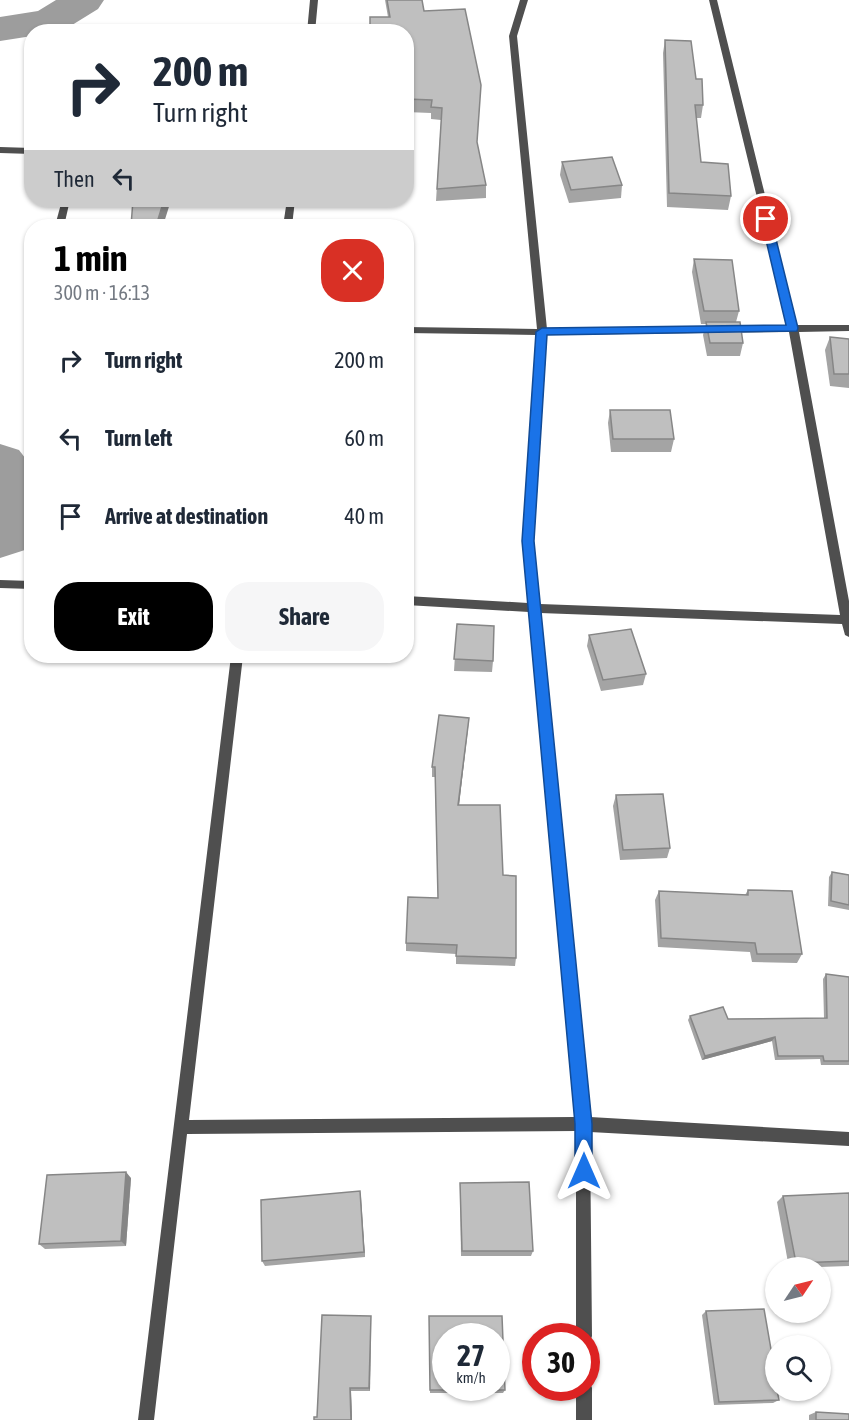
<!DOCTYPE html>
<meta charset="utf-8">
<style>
:root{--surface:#fff;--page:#f6f6f7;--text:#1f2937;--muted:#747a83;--accent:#000}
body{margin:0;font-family:"Asap Condensed",sans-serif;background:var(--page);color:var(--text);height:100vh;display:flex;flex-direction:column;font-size:22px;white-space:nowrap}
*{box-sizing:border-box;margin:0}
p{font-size:20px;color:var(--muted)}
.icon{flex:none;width:33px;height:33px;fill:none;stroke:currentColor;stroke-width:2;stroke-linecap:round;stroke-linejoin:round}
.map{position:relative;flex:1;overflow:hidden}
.details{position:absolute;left:24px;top:219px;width:390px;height:444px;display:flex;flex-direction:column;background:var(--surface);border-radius:24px;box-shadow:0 2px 4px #0004}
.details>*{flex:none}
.hud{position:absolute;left:24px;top:24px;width:390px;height:183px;border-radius:24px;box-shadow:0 2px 4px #0004;background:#fff;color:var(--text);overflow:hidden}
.needle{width:39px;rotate:55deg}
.fabs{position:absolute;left:765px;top:1257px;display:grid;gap:12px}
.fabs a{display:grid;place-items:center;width:66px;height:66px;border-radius:50%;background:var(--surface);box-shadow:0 2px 4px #0004;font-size:30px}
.speed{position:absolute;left:432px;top:1323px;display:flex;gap:12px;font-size:30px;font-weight:700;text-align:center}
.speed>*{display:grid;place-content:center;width:78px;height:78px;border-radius:50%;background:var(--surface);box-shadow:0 2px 4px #0004;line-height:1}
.speed small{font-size:15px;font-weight:400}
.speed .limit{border:9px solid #d22;background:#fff;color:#111}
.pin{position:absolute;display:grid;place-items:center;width:51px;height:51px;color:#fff;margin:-26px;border:3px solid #fff;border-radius:50%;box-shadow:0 2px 6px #0007}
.me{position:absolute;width:66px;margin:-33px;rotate:0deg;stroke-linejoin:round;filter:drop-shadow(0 0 4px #0008)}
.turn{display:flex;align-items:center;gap:21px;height:126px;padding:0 30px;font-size:27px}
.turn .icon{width:78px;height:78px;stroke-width:2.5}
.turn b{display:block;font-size:42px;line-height:51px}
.then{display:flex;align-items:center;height:57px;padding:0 30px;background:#0003;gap:12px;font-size:22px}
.round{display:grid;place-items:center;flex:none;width:63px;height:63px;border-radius:24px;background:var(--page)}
.headline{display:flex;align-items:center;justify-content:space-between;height:102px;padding:0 30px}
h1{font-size:36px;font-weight:700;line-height:45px;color:var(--accent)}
.button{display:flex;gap:12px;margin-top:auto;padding:12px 30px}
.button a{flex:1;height:69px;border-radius:24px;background:var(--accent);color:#fff;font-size:24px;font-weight:700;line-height:69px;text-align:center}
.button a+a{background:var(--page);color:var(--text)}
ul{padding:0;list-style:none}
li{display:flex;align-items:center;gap:18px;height:78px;padding:0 30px}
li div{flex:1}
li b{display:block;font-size:22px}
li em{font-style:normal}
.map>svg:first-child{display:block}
</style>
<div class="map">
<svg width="849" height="1420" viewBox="0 0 849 1420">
<rect width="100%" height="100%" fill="#fff"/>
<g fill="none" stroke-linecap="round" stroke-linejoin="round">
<g fill="#9d9d9d" fill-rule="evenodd">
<path d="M56 0H104L98 9 64 30 32 32V36L0 41V17L38 11Z"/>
<path d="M0 444 19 450 32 467V543L28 549 0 558Z"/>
</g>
<path fill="#4f4f4f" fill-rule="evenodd" d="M0 580 32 581V589L0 588Z"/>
<g fill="#4f4f4f" fill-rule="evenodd">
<path d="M310 0H318L315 32H307Z"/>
<path d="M520 0H528L517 36 547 329 788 325 709 0H717L797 325H849V331L799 332 849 601V637L845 635 842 624 540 613 590 1117 849 1132V1146L590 1132 592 1336 590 1342 586 1343V1336H576V1131L187 1134 154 1420H138L231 656H243L189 1120 575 1117 529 612 406 605V596L528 603 522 541 537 335 406 333V327L537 329 509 36ZM789 332 840 615 540 604 534 541 547 335Z"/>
<path d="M0 147 32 148V154L0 153Z"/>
<path d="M62 200H70L64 226H55Z"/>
<path d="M287 200H295L292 226H283Z"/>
<path d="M586 1381 590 1382 592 1388V1420H576V1388H586Z"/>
</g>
</g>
<g fill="#a4a4a4">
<path d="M385 0H422L424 11 477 143 486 185V198L436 201 441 120 431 119V113L406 112V32L388 17Z"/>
<path d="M665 40 696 79 703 105 701 118H696L701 162 731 196 728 210 667 207 663 53Z"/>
<path d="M562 162 622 185 621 198 569 203 560 175Z"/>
<path d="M694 259 739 311 736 322 743 343 740 356H707L703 335 706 324H701L692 272Z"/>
<path d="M830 337 849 339V388L830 386 825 350Z"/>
<path d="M610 410 674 439 671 452H611L608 423Z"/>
<path d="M457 624 493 661 492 672 454 671Z"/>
<path d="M589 635 646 674 643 685 601 691 587 646Z"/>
<path d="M469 718 459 805 503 875 516 958 515 966 456 964V954L406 951V943L438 898 435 777H432V767Z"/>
<path d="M616 795 670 848 667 858 620 860 613 806Z"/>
<path d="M832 872 849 875V910L828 906 829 877Z"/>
<path d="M748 890 802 954 797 963 752 962 750 952 658 947 655 900 659 891 745 895Z"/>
<path d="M826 974 849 977V1065H821L820 1059 775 1060 772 1041 702 1060 688 1020 690 1016 728 1019 824 1018 823 979Z"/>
<path d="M131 1178 126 1246 45 1249 39 1244Z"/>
<path d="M460 1183 533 1251 531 1256H461Z"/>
<path d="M360 1191 365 1257 265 1266 262 1261Z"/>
<path d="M849 1193V1266L789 1268 777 1202 783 1196Z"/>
<path d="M706 1311 779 1400 773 1403 714 1405 702 1315Z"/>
<path d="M371 1316V1320L370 1391H351L352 1420H314L317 1417Z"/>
<path d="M429 1316 505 1390 503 1393H430Z"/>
<path d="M816 1412 849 1420H809V1415Z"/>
</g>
<g fill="#868686">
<path d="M164 200H171L163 226H156Z"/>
<path d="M469 718 468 729 458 814V805Z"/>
<path d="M775 1037 772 1041 702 1060 705 1056Z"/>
<path d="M126 1172 131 1178 126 1246 121 1241Z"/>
<path d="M360 1191 361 1197 365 1257 364 1252Z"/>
<path d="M371 1316V1320L370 1391 369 1388Z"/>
<path d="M350 1388 351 1391 352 1420H351Z"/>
</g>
<g fill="#bfbfbf" stroke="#868686" stroke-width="1.5" fill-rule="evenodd">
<path d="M387 0H422L424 11 465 9 481 85 477 142 486 185 437 189 442 108 431 107 432 100 406 99V32H370V17H390Z"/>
<path d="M665 40 691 41 696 79H702L703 105H695L701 162 728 164 731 196 669 193Z"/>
<path d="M612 157 622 185 571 190 562 162Z"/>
<path d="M133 200H164L156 226H131Z"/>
<path d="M694 259 732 260 739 311H704Z"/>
<path d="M706 322H740L743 343H710Z"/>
<path d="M830 337 849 339V374H834Z"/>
<path d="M610 410H670L674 439H613Z"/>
<path d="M457 624 494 626 493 661 454 659Z"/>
<path d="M631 629 646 674 603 680 589 635Z"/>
<path d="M439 715 469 718 458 805H500L503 875 516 876V958L456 956 457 945 406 943 408 897 438 898 435 767H432Z"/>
<path d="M663 794 670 848 623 850 616 795Z"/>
<path d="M832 872 849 875V905L831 901Z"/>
<path d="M748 890 792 891 802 954H757L755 943 661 938 659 891 748 895Z"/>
<path d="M826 974 849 977V1061H824L823 1056H778L775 1037 705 1056 690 1016 723 1007 728 1019 827 1018Z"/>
<path d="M126 1172 121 1241 39 1244 47 1175Z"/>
<path d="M529 1182 533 1251H462L460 1183Z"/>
<path d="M360 1191 364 1252 262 1261 261 1200Z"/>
<path d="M849 1193V1261L796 1263 783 1196Z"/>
<path d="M764 1309 776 1378V1390H777L779 1400 719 1402 706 1311Z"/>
<path d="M322 1315 371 1316 369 1388H350L351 1420H314V1417H317Z"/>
<path d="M429 1316H502L505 1390H430ZM446 1336H496V1388H446Z"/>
<path d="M816 1412 849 1414V1420H816Z"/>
</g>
<path fill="#1a73e8" stroke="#114b97" stroke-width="1.5" d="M766 216 771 219 798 328 797 331 547 335 534 541 592 1124V1171L589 1177 584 1180 578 1177 575 1171V1124L522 541 536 332 542 328 786 325 761 219Z"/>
</svg>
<div class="fabs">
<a><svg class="needle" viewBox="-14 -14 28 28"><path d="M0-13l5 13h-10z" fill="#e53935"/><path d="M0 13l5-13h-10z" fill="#747a83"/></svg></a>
<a><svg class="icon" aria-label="search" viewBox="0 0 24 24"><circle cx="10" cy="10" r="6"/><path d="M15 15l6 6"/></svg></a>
</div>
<div class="speed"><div>27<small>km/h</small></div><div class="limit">30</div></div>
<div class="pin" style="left:766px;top:219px;background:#d93025"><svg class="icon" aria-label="arrive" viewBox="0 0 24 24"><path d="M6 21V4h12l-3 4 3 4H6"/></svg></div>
<svg class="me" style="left:584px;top:1171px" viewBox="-20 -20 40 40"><path d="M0-17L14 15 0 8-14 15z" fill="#1a73e8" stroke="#fff" stroke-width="4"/></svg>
<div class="hud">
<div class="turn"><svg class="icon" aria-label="right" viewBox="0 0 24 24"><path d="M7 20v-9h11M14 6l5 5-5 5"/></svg><div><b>200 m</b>Turn right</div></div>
<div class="then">Then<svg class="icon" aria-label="left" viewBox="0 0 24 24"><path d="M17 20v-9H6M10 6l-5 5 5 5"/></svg></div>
</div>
<section class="details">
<div class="headline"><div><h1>1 min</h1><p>300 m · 16:13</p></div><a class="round" style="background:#d93025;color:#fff"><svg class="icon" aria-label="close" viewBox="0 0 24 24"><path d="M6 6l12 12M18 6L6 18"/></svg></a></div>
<ul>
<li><svg class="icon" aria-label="right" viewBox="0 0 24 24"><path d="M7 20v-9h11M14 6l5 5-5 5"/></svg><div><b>Turn right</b></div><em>200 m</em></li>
<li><svg class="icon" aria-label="left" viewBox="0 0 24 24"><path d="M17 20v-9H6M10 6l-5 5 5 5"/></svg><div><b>Turn left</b></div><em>60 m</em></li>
<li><svg class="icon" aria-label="arrive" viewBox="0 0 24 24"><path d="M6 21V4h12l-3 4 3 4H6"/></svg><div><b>Arrive at destination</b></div><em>40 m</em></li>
</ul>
<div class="button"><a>Exit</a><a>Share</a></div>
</section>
</div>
